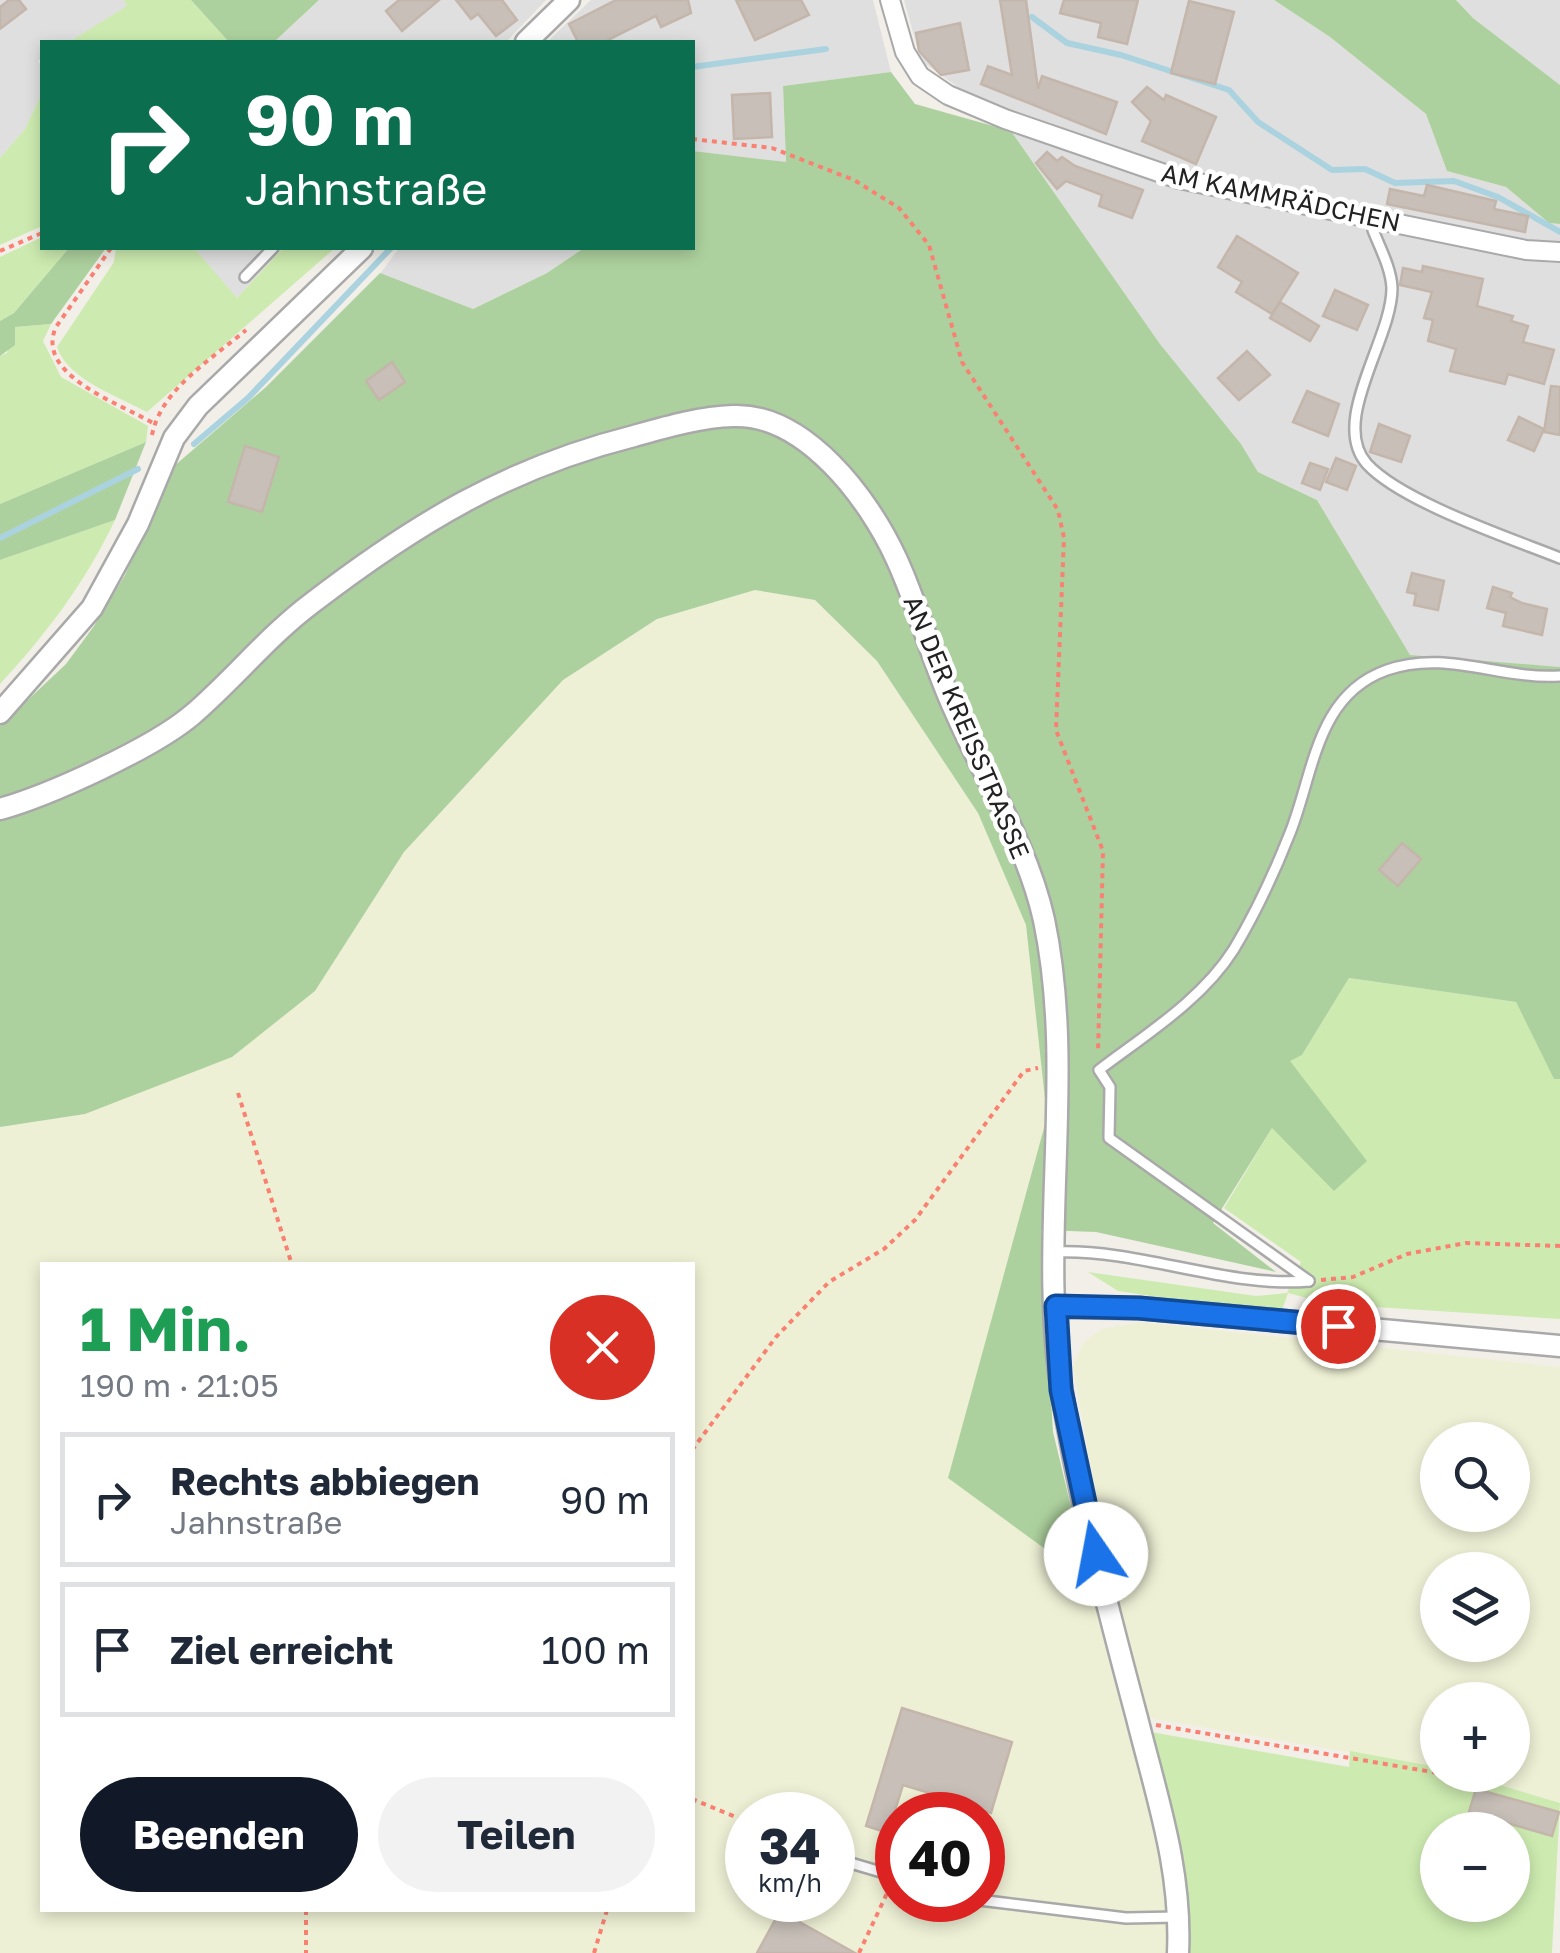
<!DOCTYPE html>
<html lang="de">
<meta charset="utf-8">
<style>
:root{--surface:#fff;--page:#f2f2f3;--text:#1f2937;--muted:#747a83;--line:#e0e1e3;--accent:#111827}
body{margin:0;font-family:"Golos Text",sans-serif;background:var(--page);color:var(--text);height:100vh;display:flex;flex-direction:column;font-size:38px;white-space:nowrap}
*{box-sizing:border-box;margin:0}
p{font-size:32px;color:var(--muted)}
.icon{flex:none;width:55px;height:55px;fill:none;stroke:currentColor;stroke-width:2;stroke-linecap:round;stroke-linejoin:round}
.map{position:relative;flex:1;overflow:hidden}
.panel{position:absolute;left:40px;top:1262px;width:655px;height:650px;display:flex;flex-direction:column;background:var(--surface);border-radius:0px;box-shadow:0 5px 15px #0003}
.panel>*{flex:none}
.top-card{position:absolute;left:40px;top:40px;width:655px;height:210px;border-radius:0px;box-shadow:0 5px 15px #0003;background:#0b6e4f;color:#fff;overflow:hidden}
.fabs{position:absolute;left:1420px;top:1422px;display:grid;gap:20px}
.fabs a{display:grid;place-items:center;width:110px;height:110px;border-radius:50%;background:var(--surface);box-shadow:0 5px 15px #0003;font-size:50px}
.speed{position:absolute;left:725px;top:1792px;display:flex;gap:20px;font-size:50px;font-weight:700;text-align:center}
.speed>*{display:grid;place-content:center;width:130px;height:130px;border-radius:50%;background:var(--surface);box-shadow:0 5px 15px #0003;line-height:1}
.speed small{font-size:25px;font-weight:400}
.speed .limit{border:15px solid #d22;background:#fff;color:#111}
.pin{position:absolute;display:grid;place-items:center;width:85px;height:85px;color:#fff;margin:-42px;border:5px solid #fff;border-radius:50%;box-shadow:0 2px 10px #0007}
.me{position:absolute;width:110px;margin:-55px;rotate:348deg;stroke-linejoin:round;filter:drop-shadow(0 0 8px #0008)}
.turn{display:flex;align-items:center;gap:35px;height:210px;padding:0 40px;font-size:45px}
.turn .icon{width:130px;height:130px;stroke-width:2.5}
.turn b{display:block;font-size:70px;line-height:85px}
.round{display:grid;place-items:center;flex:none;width:105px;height:105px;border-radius:52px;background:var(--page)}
.overview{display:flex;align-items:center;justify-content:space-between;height:170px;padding:0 40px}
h1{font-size:60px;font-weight:700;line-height:75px;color:#1e9e55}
.action{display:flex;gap:20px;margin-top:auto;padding:20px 40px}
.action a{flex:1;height:115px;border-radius:60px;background:var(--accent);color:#fff;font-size:40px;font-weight:700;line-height:115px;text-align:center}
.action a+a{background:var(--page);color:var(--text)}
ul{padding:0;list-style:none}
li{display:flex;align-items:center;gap:30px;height:135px;margin:0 20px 15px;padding:0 20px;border:5px solid var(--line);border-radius:0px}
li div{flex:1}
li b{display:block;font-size:38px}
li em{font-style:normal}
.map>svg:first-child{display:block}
</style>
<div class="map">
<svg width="1560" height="1953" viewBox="0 0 1560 1953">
<rect width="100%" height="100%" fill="#f2efe9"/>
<g fill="#e0dfdf">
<path d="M0 0H124L128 6 69 42H42V58L38 61 42 67V93L25 129 0 158Z"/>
<path d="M319 0H546L506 42H274Z"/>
<path d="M591 0H873L891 72 783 86 786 163 693 151 692 42H547Z"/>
<path d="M904 0H1274L1330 37 1426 114 1447 171 1506 187 1549 223 1560 224V667L1410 656 1317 500 1258 472 1241 444 1160 344 1011 131 1017 111 975 99 921 61Z"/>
<path d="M1456 0H1560V85L1473 18Z"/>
<path d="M194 248H273L279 252 236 299Z"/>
<path d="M399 248H584L547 273 473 309 380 274Z"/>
</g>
<g fill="#eef0d5" fill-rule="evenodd">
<path d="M755 590 815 600 877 661 978 813 1026 925 1047 1116 949 1478 1089 1581 1170 1884 1168 1953H0V1127L85 1114 315 991 404 852 563 680 657 619ZM42 1265H692V1910H42ZM748 1815H832V1900H748ZM898 1815H982V1900H898Z"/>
<path d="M1140 1322 1560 1367V1803L1466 1775H1512V1700H1438L1437 1767 1148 1718 1108 1566 1073 1366 1083 1343 1102 1329ZM1438 1440H1512V1515H1438ZM1438 1570H1512V1645H1438Z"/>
</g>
<g fill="#cdebb0" fill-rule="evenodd">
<path d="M124 0H191L229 42H69L127 6Z"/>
<path d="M42 93V226L0 245V158L25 129Z"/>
<path d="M42 237V248H69L14 313 0 321V257Z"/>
<path d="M116 248H194L237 298 283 248H335L147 412C119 397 67 379 57 347L114 262Z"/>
<path d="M51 324 43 341 61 377 148 426 146 442 0 504V356L7 353 15 327Z"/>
<path d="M115 520C85 583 46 634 0 684V560Z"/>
<path d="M1349 978 1516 1002 1554 1078 1560 1079V1319L1329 1304 1288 1293 1280 1316 1118 1291 1088 1272 1256 1296 1287 1293 1301 1262 1224 1208 1272 1128 1290 1060 1302 1055Z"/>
<path d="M1151 1732 1349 1767 1350 1751 1437 1767 1438 1775H1466L1560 1803 1552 1953H1186C1191 1868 1175 1813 1151 1732ZM1438 1830H1512V1905H1438Z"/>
</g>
<g fill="#add19e">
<path d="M191 0H319L274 42H229Z"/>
<path d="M1274 0H1456L1473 18 1560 85V224L1549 223 1506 187 1447 171 1426 114 1330 37Z"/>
<path d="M891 72 915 104 1011 131 1160 344 1241 444 1258 472 1317 500 1410 655 1560 667V1079H1554L1516 1002 1349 978 1302 1055 1290 1061 1367 1161 1334 1191 1272 1128 1213 1223 1276 1272 1096 1232 1041 1230 1053 1432 1089 1581 948 1478 1047 1117 1026 925 978 813 877 661 815 600 755 590 657 619 563 680 404 852 315 991 232 1057 85 1114 0 1127V726L66 664 94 626 125 575 173 467 266 387 380 273 473 309 547 273 584 248H692L693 151 786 162 783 86Z"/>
<path d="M69 248H106L51 324 15 327V345L0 356V321L14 313Z"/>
<path d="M146 442 115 520 0 560V504Z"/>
</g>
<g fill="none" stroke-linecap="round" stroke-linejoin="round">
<g stroke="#aad3df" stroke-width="6">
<path d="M1032 17 1067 43 1121 55 1229 90 1258 122 1332 170 1365 169 1395 183 1454 181 1498 197 1560 232"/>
<path d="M692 67 826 49"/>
<path d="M194 444 248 398 391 248"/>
<path d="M0 538 138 469"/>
</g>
</g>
<g fill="#c7bfb8" stroke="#c4b6ab" stroke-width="2.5">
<path d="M9 0H19L26 9 0 29V7Z"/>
<path d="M399 0H439L402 31 386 11Z"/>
<path d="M456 0H502L517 20 496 36 478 14 471 19Z"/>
<path d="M616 0H688L691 13 661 27 656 16 604 42H578L569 24Z"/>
<path d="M736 0H801L809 15 755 40Z"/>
<path d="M1000 0H1026L1038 89 1042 76 1117 102 1106 134 981 84 988 66 1012 75Z"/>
<path d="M1064 0H1138L1127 44 1098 37 1101 23 1060 13Z"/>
<path d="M1189 1 1234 12 1215 84 1171 73Z"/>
<path d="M960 23 969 70 941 75 919 51 916 33Z"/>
<path d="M1147 87 1164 100 1166 95 1216 117 1196 164 1142 141 1151 121 1132 102Z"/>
<path d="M770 93 772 137 734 139 732 95Z"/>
<path d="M1047 152 1057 161 1062 157 1075 166 1143 190 1132 218 1099 206 1102 195 1066 181 1057 189 1036 163Z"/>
<path d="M1427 185 1496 201 1494 209 1528 216 1525 232 1387 204 1390 189 1424 196Z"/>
<path d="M1237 236 1298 273 1272 314 1236 292 1242 282 1218 267Z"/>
<path d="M1423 266 1483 279 1477 306 1513 316 1511 321 1528 326 1523 342 1554 350 1544 384 1508 374 1505 384 1450 371 1456 349 1428 341 1433 320 1424 318 1432 292 1400 285 1403 268 1422 272Z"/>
<path d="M1335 290 1368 305 1357 330 1323 316Z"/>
<path d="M1280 302 1319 326 1310 341 1270 318Z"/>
<path d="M1247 351 1270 375 1239 400 1218 378Z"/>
<path d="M392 362 405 382 379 400 366 381Z"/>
<path d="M1551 386 1560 387V435L1544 432Z"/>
<path d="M1307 391 1339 404 1328 436 1293 422Z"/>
<path d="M1519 417 1544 429 1534 451 1508 440Z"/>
<path d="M1379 424 1410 436 1401 462 1370 452Z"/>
<path d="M245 446 279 457 262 512 228 502Z"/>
<path d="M1336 458 1356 466 1347 490 1326 482Z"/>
<path d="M1310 463 1328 469 1320 490 1302 483Z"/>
<path d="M1412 573 1444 581 1438 610 1414 605 1416 594 1407 592Z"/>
<path d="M1493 587 1512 593 1510 597 1522 603 1547 609 1542 635 1503 626 1506 613 1487 608Z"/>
<path d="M1402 843 1421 859 1398 886 1379 870Z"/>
<path d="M902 1708 1012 1742 991 1813 981 1810 979 1815H949L953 1800 903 1785 888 1833 866 1826Z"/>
<path d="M1476 1789 1559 1812 1552 1836 1469 1812Z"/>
<path d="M780 1911 855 1953H757Z"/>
</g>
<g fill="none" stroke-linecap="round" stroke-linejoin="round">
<defs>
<g id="service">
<path d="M1374 220 1373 230C1380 248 1391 268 1392 288 1392 340 1329 421 1367 464 1402 502 1510 538 1560 558"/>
<path d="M245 277 273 248"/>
<path d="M1056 1252C1142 1249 1224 1288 1309 1281"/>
<path d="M1309 1281 1109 1138 1110 1087 1099 1070C1145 1035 1202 1000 1234 949 1255 914 1275 871 1290 833 1314 773 1316 695 1387 670 1446 649 1501 680 1560 676"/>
<path d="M837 1859 898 1877"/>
<path d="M979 1900 1126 1918 1177 1917"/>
</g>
<path id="minor" d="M890 0 905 52 920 76 948 95 1005 119 1179 179 1526 250 1560 252"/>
<g id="tertiary">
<path d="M526 42 569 0"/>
<path d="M0 713 92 608 138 524 174 438 198 406 362 248"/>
<path d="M0 809C50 795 153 748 192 715 234 679 268 636 312 603 415 524 507 468 634 436 666 427 700 417 733 416 805 413 869 499 896 558 919 607 932 662 955 711 985 779 1028 847 1044 920 1077 1077 1036 1241 1063 1399 1081 1507 1109 1613 1137 1718 1157 1798 1182 1870 1178 1953"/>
<path d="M1056 1307 1139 1308 1560 1346"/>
</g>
</defs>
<use href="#service" stroke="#a9a9a9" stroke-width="14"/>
<use href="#minor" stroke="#a9a9a9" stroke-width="22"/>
<use href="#tertiary" stroke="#a9a9a9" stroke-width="25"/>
<g stroke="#fa8072" stroke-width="4" stroke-dasharray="5 5" stroke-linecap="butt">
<path d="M692 139 772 148 854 180 899 208 929 245 962 362 1058 510 1064 538 1056 730 1103 851 1098 1053"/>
<path d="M111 248 56 327C34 375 121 404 153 423"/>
<path d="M0 251 42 233"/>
<path d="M152 435C161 389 212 359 246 330"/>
<path d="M238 1093 292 1265"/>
<path d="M1321 1280 1353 1277 1407 1254 1466 1243 1560 1246"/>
<path d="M692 1450 776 1337 829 1282 884 1249 915 1220 1024 1071 1038 1068"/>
<path d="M1156 1725 1438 1773"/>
<path d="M1445 1775 1468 1783"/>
<path d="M692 1799 748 1822"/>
<path d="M306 1910V1953"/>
<path d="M594 1953 607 1910"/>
<path d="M859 1953 889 1889"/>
</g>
<use href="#service" stroke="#fff" stroke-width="9"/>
<use href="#minor" stroke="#fff" stroke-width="18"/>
<use href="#tertiary" stroke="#fff" stroke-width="20"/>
</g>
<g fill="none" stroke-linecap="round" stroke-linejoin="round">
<defs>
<path id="route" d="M1096 1554 1061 1390 1056 1306 1139 1308 1338 1326"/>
</defs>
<use href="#route" stroke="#114b97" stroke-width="25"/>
<use href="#route" stroke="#1a73e8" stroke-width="18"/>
</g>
<g text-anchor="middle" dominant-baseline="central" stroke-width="9" stroke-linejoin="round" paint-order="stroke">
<g font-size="25" fill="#222" stroke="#fff">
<text transform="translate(1281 197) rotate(12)">AM KAMMRÄDCHEN</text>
<text transform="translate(967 727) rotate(67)">AN DER KREISSTRASSE</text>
</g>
</g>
</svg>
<div class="fabs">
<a><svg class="icon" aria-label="search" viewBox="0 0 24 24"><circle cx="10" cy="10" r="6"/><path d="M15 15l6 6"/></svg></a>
<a><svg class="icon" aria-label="layers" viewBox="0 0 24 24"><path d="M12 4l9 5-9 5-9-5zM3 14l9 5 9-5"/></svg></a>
<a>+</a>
<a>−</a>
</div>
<div class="speed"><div>34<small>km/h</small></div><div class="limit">40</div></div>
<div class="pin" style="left:1338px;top:1326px;background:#d93025"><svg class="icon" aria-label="arrive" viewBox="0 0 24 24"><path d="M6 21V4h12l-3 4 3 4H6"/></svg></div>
<svg class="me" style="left:1096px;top:1554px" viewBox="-20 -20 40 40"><circle r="19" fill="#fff"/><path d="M0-13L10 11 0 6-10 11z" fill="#1a73e8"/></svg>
<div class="top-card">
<div class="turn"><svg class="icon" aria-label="right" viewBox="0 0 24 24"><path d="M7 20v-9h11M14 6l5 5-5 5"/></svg><div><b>90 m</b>Jahnstraße</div></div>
</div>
<section class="panel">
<div class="overview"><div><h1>1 Min.</h1><p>190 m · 21:05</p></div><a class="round" style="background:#d93025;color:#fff"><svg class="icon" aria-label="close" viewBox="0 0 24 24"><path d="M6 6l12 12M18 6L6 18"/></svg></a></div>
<ul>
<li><svg class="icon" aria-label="right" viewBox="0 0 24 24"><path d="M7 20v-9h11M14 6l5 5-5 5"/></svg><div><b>Rechts abbiegen</b><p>Jahnstraße</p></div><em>90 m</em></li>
<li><svg class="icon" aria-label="arrive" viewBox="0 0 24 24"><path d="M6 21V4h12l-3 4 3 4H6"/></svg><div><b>Ziel erreicht</b></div><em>100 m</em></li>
</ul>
<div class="action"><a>Beenden</a><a>Teilen</a></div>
</section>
</div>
